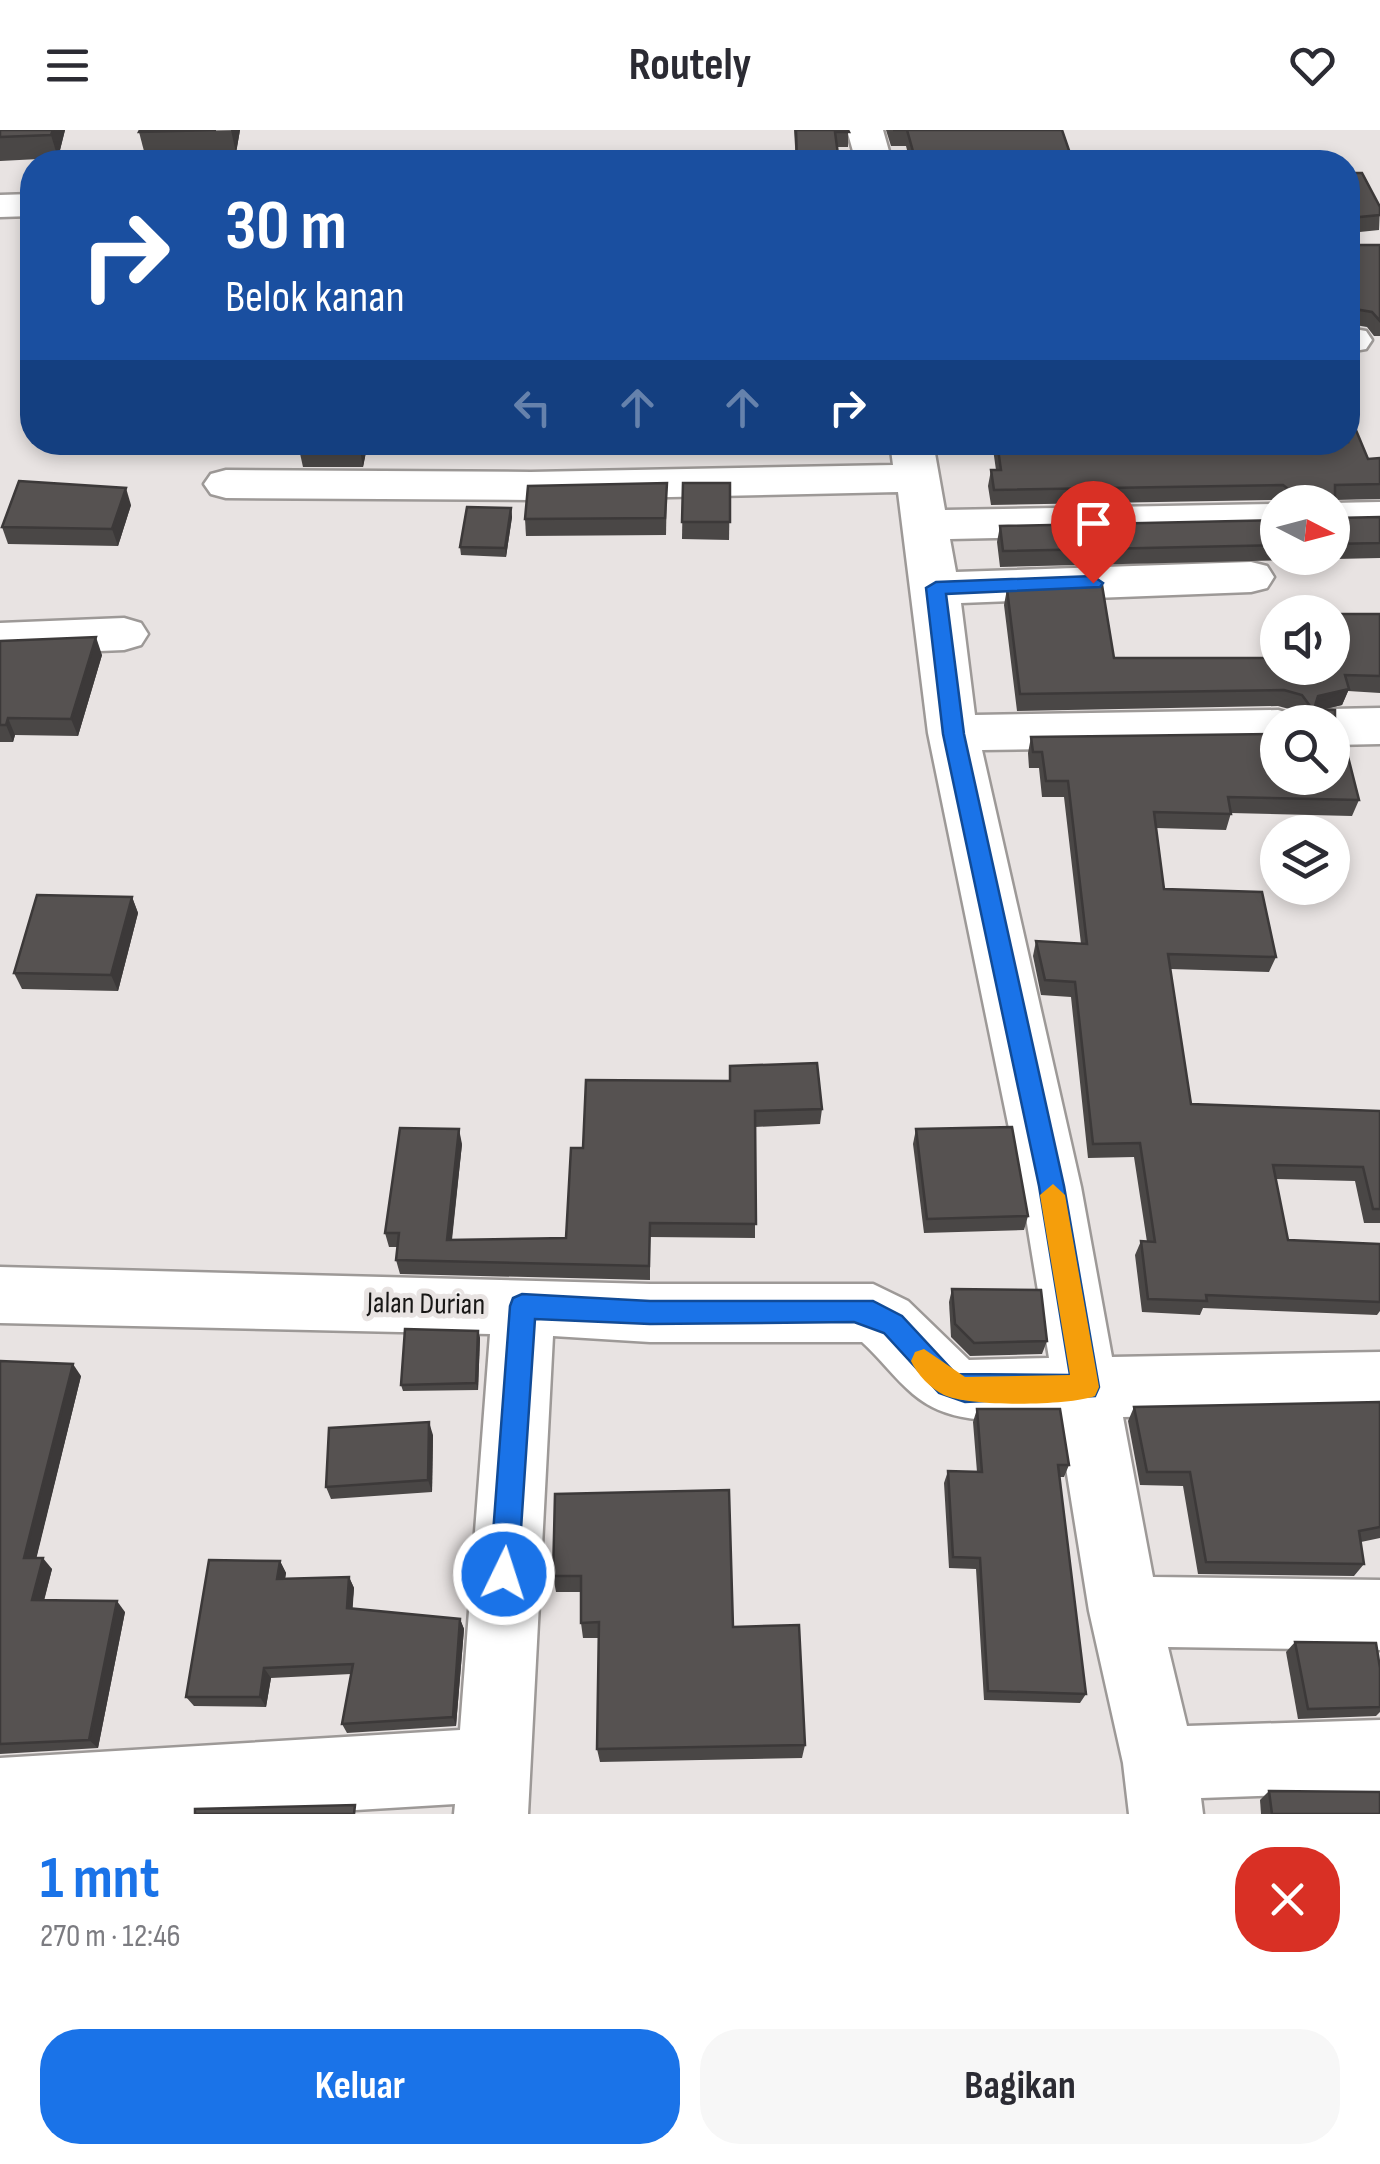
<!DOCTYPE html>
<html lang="id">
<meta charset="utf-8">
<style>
:root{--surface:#fff;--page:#f7f7f7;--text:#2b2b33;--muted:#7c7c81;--accent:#1a73e8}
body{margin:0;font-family:"Sofia Sans Condensed",sans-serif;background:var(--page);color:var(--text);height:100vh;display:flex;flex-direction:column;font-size:38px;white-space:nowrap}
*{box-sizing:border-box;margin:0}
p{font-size:32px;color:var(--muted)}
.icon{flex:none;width:55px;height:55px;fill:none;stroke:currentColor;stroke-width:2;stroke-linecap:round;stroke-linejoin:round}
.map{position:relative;height:1684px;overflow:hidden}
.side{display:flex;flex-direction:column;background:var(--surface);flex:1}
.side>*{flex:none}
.top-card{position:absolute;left:20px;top:20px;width:1340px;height:305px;border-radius:40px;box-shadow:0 5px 15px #0003;background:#1a4fa0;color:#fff;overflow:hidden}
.needle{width:65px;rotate:96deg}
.controls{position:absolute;left:1260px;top:355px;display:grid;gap:20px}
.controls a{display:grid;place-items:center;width:90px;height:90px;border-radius:50%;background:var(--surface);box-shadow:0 5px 15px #0003;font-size:50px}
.pin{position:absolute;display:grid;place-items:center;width:85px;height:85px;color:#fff;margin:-102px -42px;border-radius:50% 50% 50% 0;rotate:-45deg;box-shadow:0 0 10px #0007}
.pin .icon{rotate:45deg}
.me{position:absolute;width:110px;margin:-55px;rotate:4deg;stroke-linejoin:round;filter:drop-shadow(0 0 8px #0008)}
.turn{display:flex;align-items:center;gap:35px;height:210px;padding:0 40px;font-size:45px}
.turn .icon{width:130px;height:130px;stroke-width:2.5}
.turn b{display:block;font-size:70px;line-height:85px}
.lanes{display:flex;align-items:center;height:95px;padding:0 40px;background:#0003;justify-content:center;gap:50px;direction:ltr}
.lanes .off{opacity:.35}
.round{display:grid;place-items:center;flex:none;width:105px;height:105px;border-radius:40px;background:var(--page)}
.head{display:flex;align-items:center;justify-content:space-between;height:170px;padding:0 40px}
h1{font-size:60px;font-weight:700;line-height:75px;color:var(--accent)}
.cta{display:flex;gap:20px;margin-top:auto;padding:20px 40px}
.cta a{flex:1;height:115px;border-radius:40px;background:var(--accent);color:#fff;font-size:40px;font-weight:700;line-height:115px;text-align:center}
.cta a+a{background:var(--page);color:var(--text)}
header{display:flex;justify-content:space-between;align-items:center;height:130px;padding:0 40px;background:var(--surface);font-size:45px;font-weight:700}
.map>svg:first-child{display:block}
</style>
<header><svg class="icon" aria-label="menu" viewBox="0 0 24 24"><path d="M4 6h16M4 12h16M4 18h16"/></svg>Routely<svg class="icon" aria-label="heart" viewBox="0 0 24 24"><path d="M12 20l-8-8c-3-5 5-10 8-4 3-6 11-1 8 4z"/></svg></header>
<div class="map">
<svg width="1380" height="1684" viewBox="0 0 1380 1684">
<rect width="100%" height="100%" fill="#e8e3e2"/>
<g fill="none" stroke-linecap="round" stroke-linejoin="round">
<defs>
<g id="minor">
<path d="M847 0H883L892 32H856Z"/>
<path d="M32 64V86L0 87V65Z"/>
<path d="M1348 198 1366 201 1372 210 1366 219 1348 222Z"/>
<path d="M890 312H933L945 380 1278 374V402L950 409 956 442 1251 432 1267 436 1274 447 1267 458 1251 462 961 473 975 585 1278 580 1295 585 1300 592H1278V616L982 620 1081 1057 1112 1227 1380 1222V1282L1123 1287 1153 1447 1380 1450V1520L1168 1517 1187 1596 1380 1590V1662L1201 1668 1203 1684H1129L1123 1633 1089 1481 1058 1288C1008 1289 954 1299 913 1264 894 1248 880 1228 862 1212H650L553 1206 528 1684H454L455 1674 290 1684H0V1628L460 1600 490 1204 0 1193V1137L650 1154H873L908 1171 969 1230 1049 1228 1021 1057 928 603 898 362 531 370 226 368 211 364 204 354 211 344 226 340 531 342 893 335Z"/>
<path d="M1380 372V400L1332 401V373Z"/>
<path d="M124 488 141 493 148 504 141 515 124 520 0 525V493Z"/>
<path d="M1380 578V614L1332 615V592H1310L1315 584 1332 579Z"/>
</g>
</defs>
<use href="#minor" stroke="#9d9997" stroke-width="5"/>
<use href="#minor" fill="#fff" fill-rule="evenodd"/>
</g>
<g fill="#4a4746">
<path d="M0 0H65L58 28 0 31Z"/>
<path d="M240 0 236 23 145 25 139 2Z"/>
<path d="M794 0H848V17H837L839 32H796Z"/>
<path d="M886 0H1062L1073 32H910L906 16H891Z"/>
<path d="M1348 43 1380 77 1379 100 1350 103V115H1380V206H1374L1367 197 1349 194 1348 198Z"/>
<path d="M368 312 363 337H303L299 319Z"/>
<path d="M992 312H1348L1368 329 1380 328V369L1335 370V388L1380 387V428L1000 437 997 412 1000 396 1278 390V428H1332V372H1280L1278 370 991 375 988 356 991 340H996Z"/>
<path d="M667 353 666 405 526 406 525 389Z"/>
<path d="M683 353H730L729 410 682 409Z"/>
<path d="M131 375 118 416 8 414 2 397Z"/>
<path d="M511 378 512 387 506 427 461 425 460 417Z"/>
<path d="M1102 455 1114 528H1278V538H1332V484H1380V563L1348 561 1342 575 1324 579 1335 580V599L1342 603 1359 670 1352 686 1231 683 1226 700 1156 698 1164 759 1262 762 1276 827 1269 842 1170 839 1191 974 1380 981V1093H1364L1355 1051 1276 1049 1288 1110 1380 1114V1181L1377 1185 1203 1178 1200 1185 1142 1182 1135 1125 1141 1111 1147 1112 1134 1027 1088 1028 1071 867 1041 865 1033 826 1036 811 1081 814 1064 667H1042L1039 638H1029L1028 623 1031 607 1278 604V648H1332V592H1283L1289 579 1278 576 1017 581 1004 475 1007 459Z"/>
<path d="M0 511 102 525 78 606 15 605 13 612H0Z"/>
<path d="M132 767 138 783 118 861 22 859 14 843Z"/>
<path d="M730 936 822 979 820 994 755 997V1108L650 1107V1150L400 1144 396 1130 397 1117H389L385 1103 462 1014 452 1110 566 1108 583 1018 729 951Z"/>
<path d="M916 999 1028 1086 1024 1100 924 1103 913 1014Z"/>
<path d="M952 1159 1047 1211 1042 1224 970 1226 951 1207 949 1172Z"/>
<path d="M478 1201 480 1208 478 1260 403 1261 401 1255Z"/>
<path d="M0 1231 81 1246 36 1428 52 1439 44 1471 125 1482 98 1618 0 1624Z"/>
<path d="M1380 1272V1408L1361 1412 1364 1434 1354 1446 1198 1444 1183 1356 1140 1355 1128 1291 1134 1277Z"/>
<path d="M977 1279 1069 1335 1064 1347H1059L1086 1564 1080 1573 984 1570 976 1439 949 1438 944 1353 948 1341 977 1342 973 1292Z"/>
<path d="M433 1305 432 1362 331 1369 326 1357Z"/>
<path d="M555 1364 733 1497 805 1615 802 1628 600 1632 597 1619 599 1508H583L581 1493V1462H556L553 1446Z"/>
<path d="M280 1431 286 1443 285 1449 349 1447 354 1458 352 1478 460 1489 464 1499 456 1596 347 1603 342 1594 351 1544 271 1548 266 1577 194 1576 186 1567Z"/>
<path d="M1295 1512 1380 1538V1582L1376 1586 1298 1589 1286 1522Z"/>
<path d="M1269 1661 1380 1684H1261L1260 1670Z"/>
</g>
<g fill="#3c3939">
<path d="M53 0H65L58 28 51 5Z"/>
<path d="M231 0H240L236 23Z"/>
<path d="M361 312H368L363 337 360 320Z"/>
<path d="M126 358 131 375 118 416 112 399Z"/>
<path d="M511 378 512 387 506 427 505 418Z"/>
<path d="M96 507 102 525 78 606 71 589Z"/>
<path d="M1349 559 1342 575 1312 582 1318 566Z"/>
<path d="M8 588 15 605 13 612 6 595Z"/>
<path d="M132 767 138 783 118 861 111 845Z"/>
<path d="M459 999 462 1014 450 1124 447 1110Z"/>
<path d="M478 1201 480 1208 478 1260 476 1253Z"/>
<path d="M73 1234 81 1246 34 1438 24 1428Z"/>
<path d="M429 1292 433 1305 432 1362 428 1350Z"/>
<path d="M43 1428 52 1439 41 1481 32 1470Z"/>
<path d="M280 1431 286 1443 283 1460 277 1449Z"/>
<path d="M349 1447 354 1458 352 1488 347 1478Z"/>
<path d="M117 1471 125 1482 98 1618 89 1610Z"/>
<path d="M460 1489 464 1499 456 1596 453 1587Z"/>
<path d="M264 1538 271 1548 266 1577 260 1567Z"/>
</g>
<g fill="#565251" stroke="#3c3939" stroke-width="2.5">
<path d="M0 0H53L51 5 0 7Z"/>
<path d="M140 0H216L139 2Z"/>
<path d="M796 0H848L849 2H835L839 32H797Z"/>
<path d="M893 0H1062L1073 32H916L907 0Z"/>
<path d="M1348 43H1362L1380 77V85L1350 88V115H1380V191L1372 182 1354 179 1349 191H1348Z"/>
<path d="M1348 281 1368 329 1380 328V354L1335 355V388L1380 387V413L1332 414V372H1285L1287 358 1283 355 994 360 991 340H1001L997 312H1348Z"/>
<path d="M301 312H361L360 320 299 319Z"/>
<path d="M19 351 126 358 112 399 2 397Z"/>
<path d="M667 353 665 388 525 389 528 356Z"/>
<path d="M683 353H730V392H682Z"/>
<path d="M467 377 511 378 505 418 460 417Z"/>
<path d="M1278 390V415L1003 421 1000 396Z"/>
<path d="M1102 455 1114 528H1278V538H1332V484H1380V546L1345 545 1349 559 1318 566 1314 579 1335 580V599L1342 603 1359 670 1228 667 1231 684 1154 682 1164 759 1262 762 1276 827 1168 824 1191 974 1380 981V1079H1373L1363 1037 1273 1035 1288 1110 1380 1114V1172L1206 1165 1207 1171 1148 1169 1141 1111 1155 1112 1140 1013 1093 1014 1075 852 1045 850 1036 811 1087 814 1068 651H1046L1042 622H1033L1031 607 1278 604V648H1332V592H1286L1288 580 1310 576 1302 565 1284 560 1020 564 1007 459Z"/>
<path d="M96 507 71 589 8 588 6 595H0V511Z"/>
<path d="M37 765 132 767 111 845 14 843Z"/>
<path d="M817 933 822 979 755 981 756 1094 650 1093 649 1136 396 1130 399 1103H385L400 998 459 999 447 1110 566 1108 571 1018H583L586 950 730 951V936Z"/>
<path d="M1012 997 1028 1086 927 1089 916 999Z"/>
<path d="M952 1159 1041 1160 1047 1211 974 1213 955 1194Z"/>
<path d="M405 1199 478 1201 476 1253 401 1255Z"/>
<path d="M0 1231 73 1234 24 1428H43L32 1470 117 1471 89 1610 0 1614Z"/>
<path d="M1380 1272V1397L1359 1401 1364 1434 1206 1432 1190 1342H1147L1134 1277Z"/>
<path d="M977 1279H1060L1069 1335H1058L1086 1564 988 1561 980 1428 953 1427 948 1341 982 1342Z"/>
<path d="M429 1292 428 1350 326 1357 329 1298Z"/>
<path d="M729 1360 733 1497 799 1495 805 1615 597 1619 599 1492 581 1493V1446H553L555 1364Z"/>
<path d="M209 1430 280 1431 277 1449 349 1447 347 1478 460 1489 453 1587 342 1594 353 1534 264 1538 260 1567H186Z"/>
<path d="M1295 1512 1376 1513 1380 1538V1577L1308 1579Z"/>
<path d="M1269 1661 1380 1662V1684H1272Z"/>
<path d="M355 1675 354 1684H195V1679Z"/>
</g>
<path fill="#1a73e8" stroke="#114b97" stroke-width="2.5" d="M1093 446 1103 453 1100 457 946 464 964 604 1064 1056 1099 1257 1095 1266 965 1272 939 1263 884 1203 854 1192 650 1194 535 1189 518 1444 514 1454 504 1458 494 1454 490 1444 510 1176 513 1168 522 1164 650 1171H873L902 1186 956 1244 1070 1245 1039 1056 943 604 926 458 936 452Z"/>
<path fill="#f59e0b" d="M1053 1054 1065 1065 1099 1257 1095 1266C1068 1276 969 1277 944 1265 931 1259 917 1244 911 1231L915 1222 924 1219 965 1247 1070 1245 1040 1065Z"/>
<g text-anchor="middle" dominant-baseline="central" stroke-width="10" stroke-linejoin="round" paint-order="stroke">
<g font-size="30" fill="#181716" stroke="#e8e3e2">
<text transform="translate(426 1174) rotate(1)">Jalan Durian</text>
</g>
</g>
</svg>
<div class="controls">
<a><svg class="needle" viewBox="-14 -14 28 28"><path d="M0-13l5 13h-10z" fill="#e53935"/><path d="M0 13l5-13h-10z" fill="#7c7c81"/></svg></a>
<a><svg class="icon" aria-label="sound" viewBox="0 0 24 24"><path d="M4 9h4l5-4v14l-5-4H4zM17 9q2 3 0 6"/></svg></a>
<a><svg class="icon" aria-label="search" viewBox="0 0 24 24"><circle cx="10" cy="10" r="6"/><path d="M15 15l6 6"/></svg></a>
<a><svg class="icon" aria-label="layers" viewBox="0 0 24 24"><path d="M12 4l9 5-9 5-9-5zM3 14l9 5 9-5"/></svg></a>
</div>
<div class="pin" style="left:1093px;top:453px;background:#d93025"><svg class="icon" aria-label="arrive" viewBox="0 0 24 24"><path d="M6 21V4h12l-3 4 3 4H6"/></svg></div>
<svg class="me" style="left:504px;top:1444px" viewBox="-20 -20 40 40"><circle r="17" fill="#1a73e8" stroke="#fff" stroke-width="3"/><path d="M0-11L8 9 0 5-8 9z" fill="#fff"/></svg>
<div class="top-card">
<div class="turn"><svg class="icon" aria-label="right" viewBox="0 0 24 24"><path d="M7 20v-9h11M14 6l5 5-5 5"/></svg><div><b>30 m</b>Belok kanan</div></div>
<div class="lanes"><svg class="icon off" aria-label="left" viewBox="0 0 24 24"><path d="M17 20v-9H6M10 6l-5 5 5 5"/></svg><svg class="icon off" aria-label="ahead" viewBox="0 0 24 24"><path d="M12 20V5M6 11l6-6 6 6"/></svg><svg class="icon off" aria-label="ahead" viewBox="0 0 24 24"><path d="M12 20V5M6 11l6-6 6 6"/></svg><svg class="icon" aria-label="right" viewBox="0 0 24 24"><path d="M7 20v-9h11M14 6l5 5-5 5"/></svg></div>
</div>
</div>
<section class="side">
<div class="head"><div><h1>1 mnt</h1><p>270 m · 12:46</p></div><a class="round" style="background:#d93025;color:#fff"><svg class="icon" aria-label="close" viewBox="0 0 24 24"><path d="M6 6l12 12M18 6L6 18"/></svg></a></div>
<div class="cta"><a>Keluar</a><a>Bagikan</a></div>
</section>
